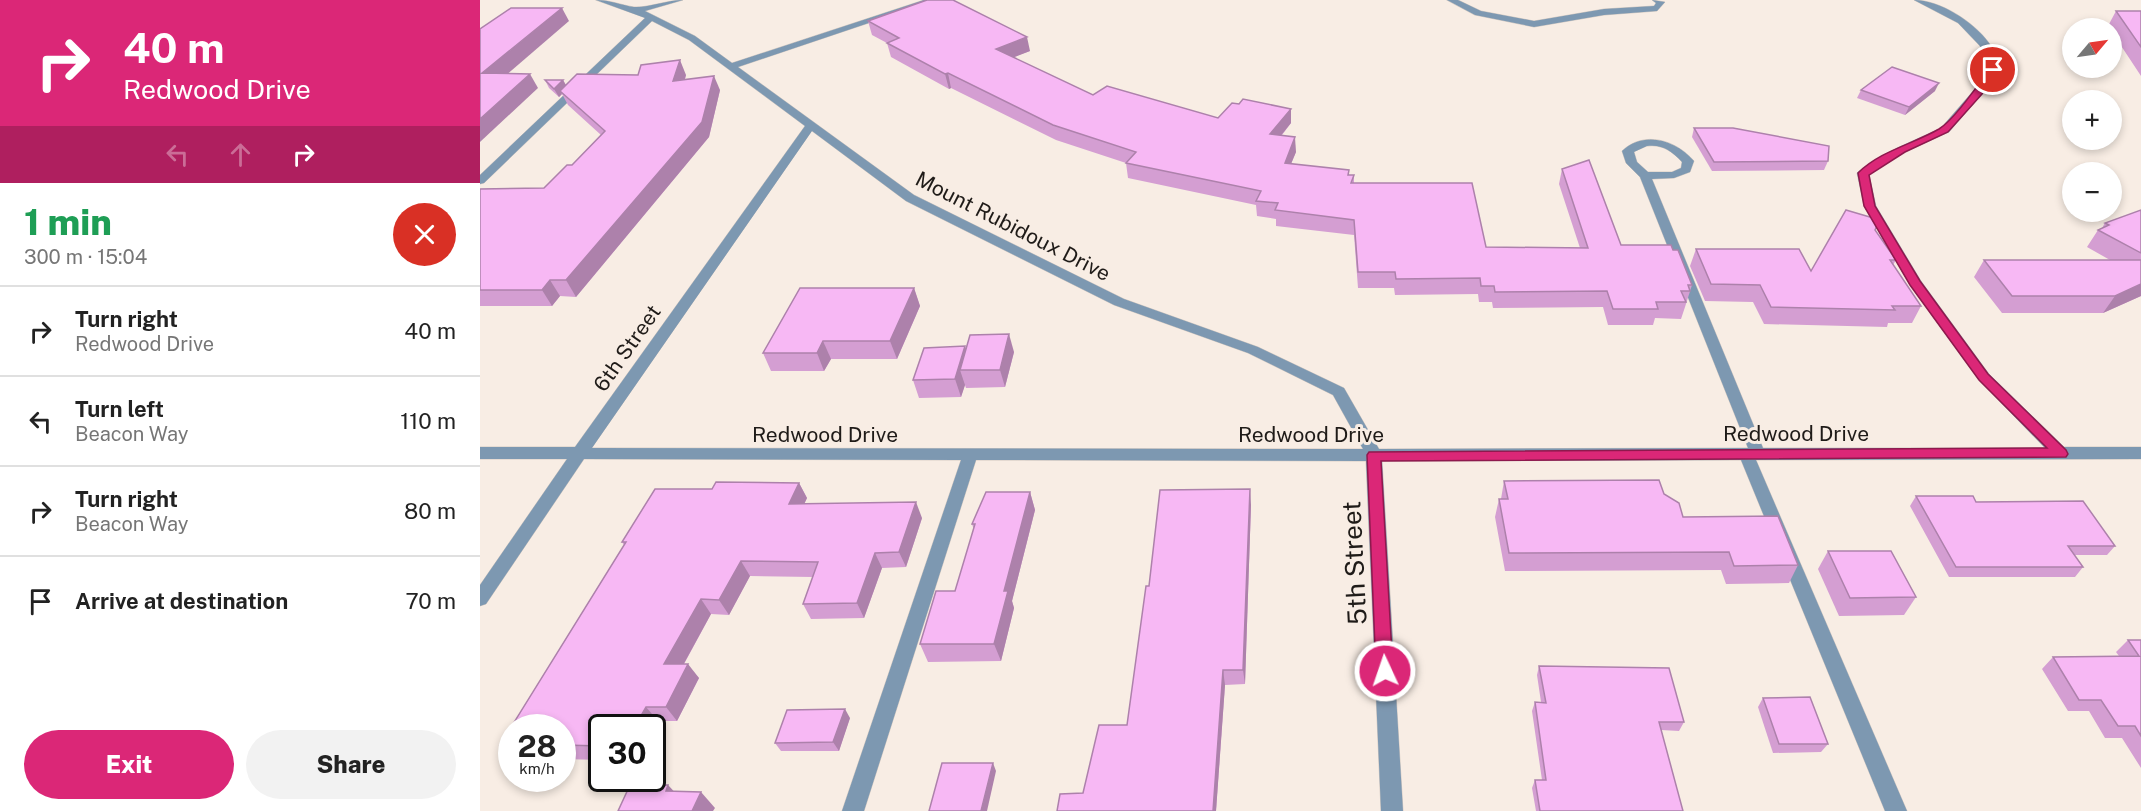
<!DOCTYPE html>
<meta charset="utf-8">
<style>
:root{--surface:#fff;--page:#f2f2f2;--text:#222;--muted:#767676;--line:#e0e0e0;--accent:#db2777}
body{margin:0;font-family:"Public Sans",sans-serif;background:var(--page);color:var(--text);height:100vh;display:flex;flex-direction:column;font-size:22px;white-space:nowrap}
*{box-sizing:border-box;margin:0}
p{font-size:20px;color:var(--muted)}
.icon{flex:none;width:33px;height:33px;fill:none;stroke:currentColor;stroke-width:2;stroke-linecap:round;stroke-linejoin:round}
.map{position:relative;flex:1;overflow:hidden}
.panel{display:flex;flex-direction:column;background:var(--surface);width:480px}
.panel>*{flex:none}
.hud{background:#db2777;color:#fff;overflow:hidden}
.needle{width:39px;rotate:61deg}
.fabs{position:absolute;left:1582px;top:18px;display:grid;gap:12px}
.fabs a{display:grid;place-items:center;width:60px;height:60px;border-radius:50%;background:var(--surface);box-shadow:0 3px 9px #0003;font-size:30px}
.speed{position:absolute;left:18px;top:714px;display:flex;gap:12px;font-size:30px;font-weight:700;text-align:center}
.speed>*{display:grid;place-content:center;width:78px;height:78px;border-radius:50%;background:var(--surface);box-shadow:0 3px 9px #0003;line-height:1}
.speed small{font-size:15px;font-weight:400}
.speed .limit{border:3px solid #111;border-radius:9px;background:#fff;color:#111}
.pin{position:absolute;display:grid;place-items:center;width:51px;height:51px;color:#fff;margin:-26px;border:3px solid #fff;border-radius:50%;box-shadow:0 2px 6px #0007}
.me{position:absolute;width:66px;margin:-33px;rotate:357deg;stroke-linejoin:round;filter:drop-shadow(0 0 4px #0008)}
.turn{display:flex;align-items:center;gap:21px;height:126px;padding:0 24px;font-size:27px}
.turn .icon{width:78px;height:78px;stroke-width:2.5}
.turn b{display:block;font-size:42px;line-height:51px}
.lanes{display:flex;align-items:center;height:57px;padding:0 24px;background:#0003;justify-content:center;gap:30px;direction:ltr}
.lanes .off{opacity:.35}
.round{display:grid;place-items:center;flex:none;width:63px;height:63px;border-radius:32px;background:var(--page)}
.overview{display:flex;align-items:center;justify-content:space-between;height:102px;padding:0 24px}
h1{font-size:36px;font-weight:800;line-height:45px;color:#1e9e55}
.cta{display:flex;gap:12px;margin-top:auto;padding:12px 24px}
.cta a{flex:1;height:69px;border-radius:36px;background:var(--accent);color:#fff;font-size:24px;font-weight:800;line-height:69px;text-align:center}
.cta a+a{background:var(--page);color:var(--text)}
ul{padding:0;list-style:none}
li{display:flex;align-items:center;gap:18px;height:90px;padding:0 24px;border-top:2px solid var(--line)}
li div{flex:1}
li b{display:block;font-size:22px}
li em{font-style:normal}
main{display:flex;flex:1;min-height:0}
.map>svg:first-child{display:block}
</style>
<main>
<section class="panel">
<div class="hud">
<div class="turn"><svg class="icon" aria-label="right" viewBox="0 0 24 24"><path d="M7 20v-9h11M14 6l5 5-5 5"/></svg><div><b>40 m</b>Redwood Drive</div></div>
<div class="lanes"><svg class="icon off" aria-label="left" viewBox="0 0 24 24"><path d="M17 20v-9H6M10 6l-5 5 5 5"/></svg><svg class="icon off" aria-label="ahead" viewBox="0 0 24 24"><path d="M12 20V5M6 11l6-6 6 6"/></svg><svg class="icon" aria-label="right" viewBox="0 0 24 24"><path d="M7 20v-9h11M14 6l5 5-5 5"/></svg></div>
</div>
<div class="overview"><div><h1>1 min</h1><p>300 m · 15:04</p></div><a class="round" style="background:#d93025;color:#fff"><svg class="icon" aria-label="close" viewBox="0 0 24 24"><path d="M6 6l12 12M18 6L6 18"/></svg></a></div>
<ul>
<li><svg class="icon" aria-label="right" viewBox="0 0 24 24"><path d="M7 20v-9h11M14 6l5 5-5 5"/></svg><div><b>Turn right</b><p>Redwood Drive</p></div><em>40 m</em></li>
<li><svg class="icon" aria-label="left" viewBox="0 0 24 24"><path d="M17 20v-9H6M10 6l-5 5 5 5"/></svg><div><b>Turn left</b><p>Beacon Way</p></div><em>110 m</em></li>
<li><svg class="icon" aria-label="right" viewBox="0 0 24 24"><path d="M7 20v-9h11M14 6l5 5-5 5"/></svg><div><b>Turn right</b><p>Beacon Way</p></div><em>80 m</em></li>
<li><svg class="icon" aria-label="arrive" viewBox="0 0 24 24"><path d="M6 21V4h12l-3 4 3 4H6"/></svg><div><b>Arrive at destination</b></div><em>70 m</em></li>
</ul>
<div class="cta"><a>Exit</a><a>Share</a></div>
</section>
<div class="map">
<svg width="1661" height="811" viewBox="0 0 1661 811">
<rect width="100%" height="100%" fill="#f8ede4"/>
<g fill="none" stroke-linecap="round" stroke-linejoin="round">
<defs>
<g id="minor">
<path d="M116 0C130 0 141 5 154 7 167 8 188 0 203 0L165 11 215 36 252 63 444 0H457L258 67 434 195 644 299 778 347 864 388 899 449 1268 448 1160 177 1146 163 1142 151C1164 130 1196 140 1214 161L1210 172 1194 178 1172 179 1283 448H1565L1499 380 1430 285 1384 206 1377 173 1379 171 1417 148 1461 128 1494 90 1508 70 1500 46 1478 23 1434 0C1460 0 1494 22 1509 43 1514 50 1515 62 1518 70L1502 94 1469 132 1425 152 1389 174 1396 206 1441 281 1509 374 1584 447H1661V459L1276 460 1427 811H1405L1261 460 902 461 923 811H901L886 461 496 460 384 811H362L481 460 104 459 6 604 0 606V585L87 459H0V447H95L325 126 209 40 172 21 4 183 0 184V175L165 18ZM332 131 426 201 634 305 768 353 853 395 883 449 112 448ZM1167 146C1182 144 1192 151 1202 162L1201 168 1192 172H1168L1157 162 1154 152Z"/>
<path d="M967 0H978L1001 11 1054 21 1124 9 1174 6 1176 3 1172 0 1185 2 1177 11 1124 15 1054 27 995 15Z"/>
</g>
</defs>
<use href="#minor" stroke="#d5cbc3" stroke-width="1"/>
<use href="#minor" fill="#7d98b1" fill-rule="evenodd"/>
</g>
<g fill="#d49ed2">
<path d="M1636 11H1661V76L1632 32V28H1629L1628 26Z"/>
<path d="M388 21 550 51 533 57 613 95 738 118 759 104 811 109V123L802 135 816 152 811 164 869 170V175H874V183L1006 247 1100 248 1079 184 1082 169 1141 245 1212 285 1205 307 1201 319 1175 318 1173 325H1128L1123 307 1013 308 1012 302H999L998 294 915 295 914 288H878L874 235 796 226V219L777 216 776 205 648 178 646 163 576 140 471 88 469 89 411 57 407 43 392 35Z"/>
<path d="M158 75H206L205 79 240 90 229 137 96 297 80 296 72 306H0V189L64 188 92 165 121 135 88 105 82 94 79 97 69 88 65 80H83L86 85Z"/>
<path d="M1381 90 1455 91 1425 115 1377 98Z"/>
<path d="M1214 128 1348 161 1344 170 1232 171 1212 137Z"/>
<path d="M1661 210V296L1623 313H1522L1494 277 1504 260H1630L1607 247 1618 230 1622 228 1625 223Z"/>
<path d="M1400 220 1395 230 1416 260 1413 265 1441 306 1432 323H1408L1407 327 1284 324 1273 302 1225 301 1210 266 1216 249 1331 271Z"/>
<path d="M434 288 440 306 417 359H351L344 371H291L283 353Z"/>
<path d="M486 348 534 352 525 387 486 388 485 385 481 397 439 398 433 380Z"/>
<path d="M1024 481 1184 494 1203 517 1318 565 1309 583 1246 584 1241 570 1025 571 1015 517 1019 499H1021Z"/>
<path d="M319 483 327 498 324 504 442 518 426 567 402 568 384 618 331 619 323 604 333 577 270 576 249 615 231 614 204 664 219 678 197 721H178L172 731V728H122V760L82 759V728H32V755L20 745 144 545 142 542 232 489Z"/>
<path d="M550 492 555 510 532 601 534 608 521 661 448 662 440 644 475 591 494 530 492 524Z"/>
<path d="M1436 496 1635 546 1627 555H1594L1603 567 1595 577H1469L1430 506Z"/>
<path d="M771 505 765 684 745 685 736 811H577L603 793 647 725 669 586Z"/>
<path d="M1348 551 1436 597 1424 615 1359 616 1338 569Z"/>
<path d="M1648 640H1661V768L1642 738H1625L1609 711H1588L1562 669 1573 657 1639 656 1636 652Z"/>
<path d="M1059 666 1204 722 1199 731 1181 730 1203 811H1056L1052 788 1055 780H1062L1052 711 1055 702H1061L1057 675Z"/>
<path d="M1283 698 1348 744 1341 752 1293 753 1278 707Z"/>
<path d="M370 718 359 751H301L295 743Z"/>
</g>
<g fill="#ad81ab">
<path d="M82 8 89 21 11 88 2 73Z"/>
<path d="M547 37 550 51 519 63 516 49Z"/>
<path d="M200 60 206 75 200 95 193 81Z"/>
<path d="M468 73 471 88 469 89 465 74Z"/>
<path d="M50 74 58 88 0 142V119Z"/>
<path d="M234 76 240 90 229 137 96 297 86 280Z"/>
<path d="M83 80 88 89 80 91 82 94 79 97 74 89Z"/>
<path d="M1459 83 1455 91 1425 115 1429 107Z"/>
<path d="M811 109V123L790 149V134Z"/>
<path d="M815 137 816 152 805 178V163Z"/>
<path d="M70 280 80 296 72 306 62 290Z"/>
<path d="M1661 284V296L1623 313 1635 296Z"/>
<path d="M434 288 440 306 417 359 410 341Z"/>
<path d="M529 334 534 352 525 387 520 370Z"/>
<path d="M343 341 351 359 344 371 337 353Z"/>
<path d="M485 346 491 364 480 370 485 385 481 397 475 379Z"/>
<path d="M319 483 327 498 317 519 309 504Z"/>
<path d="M770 489 771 505 765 684 763 670Z"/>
<path d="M550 492 555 510 532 601 534 608 521 661 514 644 524 591Z"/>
<path d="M436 502 442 518 426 567 419 552Z"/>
<path d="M395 553 402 568 384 618 377 603Z"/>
<path d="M261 561 270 576 249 615 239 600Z"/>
<path d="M221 599 231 614 196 678 184 664Z"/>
<path d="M208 664 219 678 197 721 186 707Z"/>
<path d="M743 670 745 685 736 811H733Z"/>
<path d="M166 707 178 721 172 731V728H154Z"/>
<path d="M365 709 370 718 359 751 353 742Z"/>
<path d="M513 763 516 771 507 811H501Z"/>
<path d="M188 785 203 801 186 791Z"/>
<path d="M221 792 235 808 233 811H212Z"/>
</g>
<g fill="#f7b8f4" stroke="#ad81ab" stroke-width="1.5">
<path d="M447 0H473L547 37 516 49 613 95 627 86 738 118 752 103 759 104 763 99 811 109 790 134 815 137 805 163 869 170 868 175H874L871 183H992L1006 247 1108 248 1082 169 1109 160 1141 245H1191L1193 250H1198L1212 285H1208L1210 291H1201L1206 302H1176L1178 309H1133L1127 291 1015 292 1014 286H1001L1000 278 916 279 915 272H878L874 220 795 210 798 203 776 201 781 191 646 163 656 152 573 125 468 73 465 74 407 43 419 38 388 21Z"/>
<path d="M31 8H82L2 73 50 74 0 119V29Z"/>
<path d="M1636 11H1661V47Z"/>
<path d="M200 60 193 81 234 76 222 122 86 280H70L62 290H0V189L64 188 87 165H92L125 131 80 91 97 74 158 75 161 65Z"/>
<path d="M1412 67 1459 83 1429 107 1381 90Z"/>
<path d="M65 80H83L74 89Z"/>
<path d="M1214 128H1253L1349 146 1348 161 1234 162Z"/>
<path d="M1366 210 1400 220 1395 230 1416 260H1410L1441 306H1412L1415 310 1291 307 1280 285 1231 284 1216 249H1319L1331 271Z"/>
<path d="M1661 210V253L1618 230 1629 225 1625 223Z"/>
<path d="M1504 260H1661V284L1635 296H1532Z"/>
<path d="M320 288H434L410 341H343L337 353H283Z"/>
<path d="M529 334 520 370H480L490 335Z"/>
<path d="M485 346 475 379 433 380 444 348Z"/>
<path d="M1179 480 1184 494 1199 503 1203 517 1298 516 1318 565 1254 566 1249 552 1029 553 1019 499H1028L1024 481Z"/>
<path d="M236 482 319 483 309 504 436 502 419 552 395 553 377 603 323 604 338 562 261 561 239 600 221 599 184 664H208L186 707H166L154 728H122V746L82 745V728H32V745H20L146 542H142L175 489H232Z"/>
<path d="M770 489 763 670H743L733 811H577L580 794 603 793 619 725H647L666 586H669L680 490Z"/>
<path d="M506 492H550L524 591H528L514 644H440L456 591H475L495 524H492Z"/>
<path d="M1436 496H1493L1496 502 1603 501 1635 546H1588L1603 567H1476Z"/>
<path d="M1348 551H1411L1436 597 1370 598Z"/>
<path d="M1648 640H1661V736L1655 726H1638L1621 700H1599L1573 657 1659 656Z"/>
<path d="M1059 666 1189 668 1204 722H1179L1203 811H1060L1055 780H1066L1055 702 1066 703Z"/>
<path d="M1330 697 1348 744H1299L1283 698Z"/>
<path d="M365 709 353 742 295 743 307 710Z"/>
<path d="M462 763H513L501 811H449Z"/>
<path d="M150 785H188L186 791 221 792 212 811H138Z"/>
</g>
<path fill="#db2777" stroke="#8e194d" stroke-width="1.5" d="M1510 68 1518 70 1502 94 1468 132 1425 152 1389 175 1395 206 1440 281 1508 374 1586 450 1588 454 1586 457 901 461 913 671 911 676 905 679 899 676 896 671 887 455 889 452 1567 448 1499 380 1430 285 1384 206 1378 173C1400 151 1433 144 1459 129 1475 119 1499 84 1510 68Z"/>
<g text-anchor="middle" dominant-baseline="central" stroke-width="6" stroke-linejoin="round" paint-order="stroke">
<g font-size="21" fill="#1f1b18" stroke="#f8ede4">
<text transform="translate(533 226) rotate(27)">Mount Rubidoux Drive</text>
<text transform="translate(147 348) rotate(-55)">6th Street</text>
<text x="1316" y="433">Redwood Drive</text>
<text x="345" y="434">Redwood Drive</text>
<text x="831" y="434">Redwood Drive</text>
</g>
<g font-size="26" fill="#1f1b18" stroke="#f8ede4">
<text transform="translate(874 563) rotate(-93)">5th Street</text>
</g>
</g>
</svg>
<div class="fabs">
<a><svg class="needle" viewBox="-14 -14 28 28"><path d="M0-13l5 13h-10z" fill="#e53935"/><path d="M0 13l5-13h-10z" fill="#767676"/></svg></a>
<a>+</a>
<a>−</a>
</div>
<div class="speed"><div>28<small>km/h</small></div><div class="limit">30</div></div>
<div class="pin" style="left:1513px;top:70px;background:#d93025"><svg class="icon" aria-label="arrive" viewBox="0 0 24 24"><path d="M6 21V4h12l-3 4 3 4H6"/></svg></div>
<svg class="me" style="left:905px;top:671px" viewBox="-20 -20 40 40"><circle r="17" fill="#db2777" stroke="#fff" stroke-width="3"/><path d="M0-11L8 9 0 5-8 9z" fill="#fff"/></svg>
</div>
</main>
